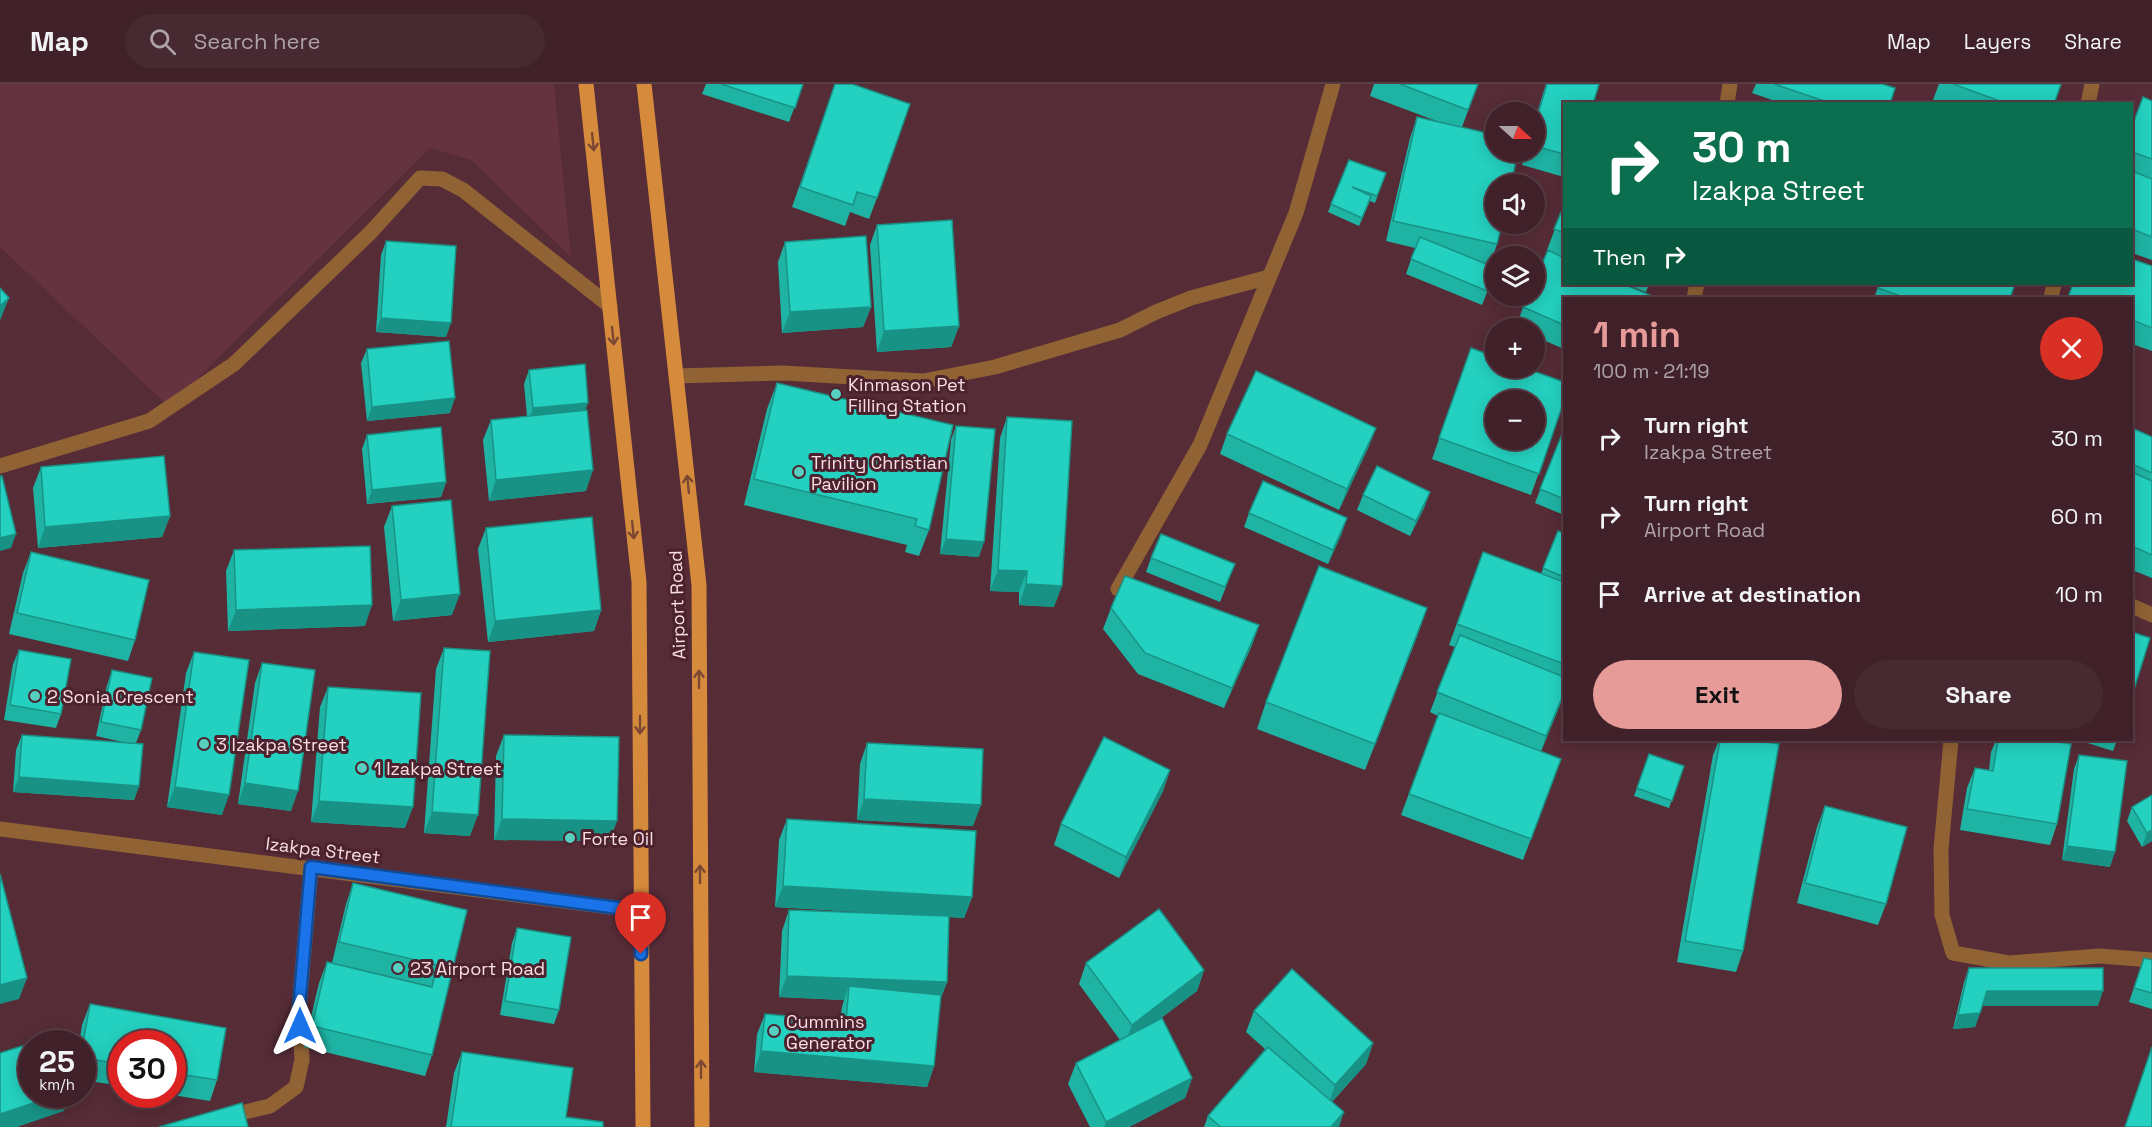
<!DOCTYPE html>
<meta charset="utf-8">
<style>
:root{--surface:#402129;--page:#472931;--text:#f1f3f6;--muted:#aea3a8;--line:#593e46;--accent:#e69b98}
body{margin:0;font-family:"Space Grotesk",sans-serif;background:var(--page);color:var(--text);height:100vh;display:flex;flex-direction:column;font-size:22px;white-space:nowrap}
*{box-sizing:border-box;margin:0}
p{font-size:20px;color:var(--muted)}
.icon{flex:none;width:33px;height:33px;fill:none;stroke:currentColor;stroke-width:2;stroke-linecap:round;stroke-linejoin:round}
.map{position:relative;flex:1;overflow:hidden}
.side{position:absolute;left:1563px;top:213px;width:570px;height:444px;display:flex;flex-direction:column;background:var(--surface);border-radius:0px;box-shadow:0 3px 15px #0003,0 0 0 2px var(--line)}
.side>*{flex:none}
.guide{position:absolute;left:1563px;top:18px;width:570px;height:183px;border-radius:0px;box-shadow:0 3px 15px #0003,0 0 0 2px var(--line);background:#0b6e4f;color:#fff;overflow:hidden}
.needle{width:39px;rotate:111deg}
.fabs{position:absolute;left:1485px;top:18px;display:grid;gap:12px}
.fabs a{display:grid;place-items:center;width:60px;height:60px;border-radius:50%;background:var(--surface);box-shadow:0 3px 15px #0003,0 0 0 2px var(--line);font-size:30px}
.speed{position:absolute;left:18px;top:946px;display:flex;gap:12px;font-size:30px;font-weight:700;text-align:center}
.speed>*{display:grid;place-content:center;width:78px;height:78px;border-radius:50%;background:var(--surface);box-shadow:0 3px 15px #0003,0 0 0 2px var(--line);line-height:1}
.speed small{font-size:15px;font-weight:400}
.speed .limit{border:9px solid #d22;background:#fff;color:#111}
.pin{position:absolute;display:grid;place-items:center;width:51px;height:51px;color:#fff;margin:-62px -26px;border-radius:50% 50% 50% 0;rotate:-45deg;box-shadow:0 0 6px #0007}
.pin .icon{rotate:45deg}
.me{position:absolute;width:66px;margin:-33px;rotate:0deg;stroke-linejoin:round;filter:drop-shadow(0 0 4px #0008)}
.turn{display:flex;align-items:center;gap:21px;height:126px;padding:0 30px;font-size:27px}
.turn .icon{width:78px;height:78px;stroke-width:2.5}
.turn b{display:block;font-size:42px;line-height:51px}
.then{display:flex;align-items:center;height:57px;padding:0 30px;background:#0003;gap:12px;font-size:22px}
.round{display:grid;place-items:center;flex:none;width:63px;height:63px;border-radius:32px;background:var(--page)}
.headline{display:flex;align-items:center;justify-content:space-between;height:102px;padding:0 30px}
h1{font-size:36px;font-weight:800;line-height:45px;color:var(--accent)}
.button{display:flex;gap:12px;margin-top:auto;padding:12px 30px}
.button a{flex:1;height:69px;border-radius:36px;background:var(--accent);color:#111;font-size:24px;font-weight:800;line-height:69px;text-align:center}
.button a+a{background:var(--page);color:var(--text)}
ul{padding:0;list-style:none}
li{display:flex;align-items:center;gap:18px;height:78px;padding:0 30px}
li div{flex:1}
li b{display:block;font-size:22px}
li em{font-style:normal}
header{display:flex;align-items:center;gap:36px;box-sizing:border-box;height:84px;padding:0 30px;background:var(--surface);border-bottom:2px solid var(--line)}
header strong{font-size:28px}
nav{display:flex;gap:33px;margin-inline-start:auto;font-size:21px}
.search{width:420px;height:54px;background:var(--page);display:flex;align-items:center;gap:15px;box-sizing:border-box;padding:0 21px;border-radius:33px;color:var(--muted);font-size:22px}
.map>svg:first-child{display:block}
</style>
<header>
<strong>Map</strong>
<div class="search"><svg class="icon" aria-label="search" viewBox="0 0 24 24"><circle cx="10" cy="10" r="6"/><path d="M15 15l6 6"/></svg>Search here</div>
<nav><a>Map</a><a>Layers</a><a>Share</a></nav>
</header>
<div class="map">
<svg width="2152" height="1043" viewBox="0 0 2152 1043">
<rect width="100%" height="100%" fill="#562c37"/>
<path fill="#653240" d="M0 0H554L571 173 471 76 430 64 169 323 0 163Z"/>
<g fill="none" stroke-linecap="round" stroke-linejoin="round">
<g stroke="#906234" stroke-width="15">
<path d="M1727 20 1730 0"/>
<path d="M2088 20 2092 0"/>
<path d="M1694 214 1697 200"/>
<path d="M2051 214 2054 200"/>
<path d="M676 292 783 289 923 297 995 283 1120 246 1156 228 1191 214 1269 193"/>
<path d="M0 382 149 337 234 280 371 148 420 94 442 95 463 106 610 222"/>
<path d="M1118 505 1200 361 1296 129 1333 0"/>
<path d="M2132 522 2152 531"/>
<path d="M1951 656 1941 765 1942 831 1953 869 2009 879 2099 872 2152 876"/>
<path d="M0 745 641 827"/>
<path d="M224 1033 270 1022 296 1003 302 976 299 925 311 784"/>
</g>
<g stroke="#d58b3b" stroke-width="15">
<path d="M586 0 639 498 643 1043"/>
<path d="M644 0 699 501 702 1043"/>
</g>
</g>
<g fill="#1fb3a4">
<path d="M706 0H803L789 38 702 10Z"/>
<path d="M835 0 877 114 869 135 850 128 845 142 792 123Z"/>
<path d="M1374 0H1478L1462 43 1497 160 1490 181 1486 180 1496 186 1482 221 1406 190 1415 164 1386 157 1410 54 1417 33 1439 38 1370 12Z"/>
<path d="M1546 0H1599L1564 20V93L1522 81 1526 68H1534V39Z"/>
<path d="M1756 0H1882L1890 20H1784L1752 9Z"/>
<path d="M1939 0H2061L2054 20H1942L1933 16Z"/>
<path d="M2152 17V176L2132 169V42Z"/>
<path d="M1349 76 1386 89 1375 119 1370 117 1359 142 1328 128Z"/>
<path d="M1564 121V265L1534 252V244H1516L1523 223 1548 167 1547 166Z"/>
<path d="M877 141 959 242 951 263 877 268 870 161Z"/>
<path d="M386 157 446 253 376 248 381 171Z"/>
<path d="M785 158 871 223 863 243 782 249 778 178Z"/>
<path d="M2152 182V267L2132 260V214H2068L2073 200Z"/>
<path d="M1626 200H1649L1646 208Z"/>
<path d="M1879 200 2010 214H1874Z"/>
<path d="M1471 264 1564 317 1531 411 1432 375Z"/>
<path d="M367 265 450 329 367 337 361 279Z"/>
<path d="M529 286 586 326V407L489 417 483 356 491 336 527 332 524 300Z"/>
<path d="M777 299 929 446 919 472 905 468 907 461 744 421 767 325Z"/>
<path d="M1007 333 1054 523 1019 521V508L990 507 1000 354Z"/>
<path d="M956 342 979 473 940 470 951 356Z"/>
<path d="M1376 344 1368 364 1339 426 1220 370 1227 350Z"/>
<path d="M2132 344 2152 353V494L2132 486Z"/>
<path d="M1564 345V431L1535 419Z"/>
<path d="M367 351 446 398 441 413 367 420 362 365Z"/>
<path d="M41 383 170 432 162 453 38 464 33 404Z"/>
<path d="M1363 411 1425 422 1410 452 1357 426Z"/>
<path d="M392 422 452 531 393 537 384 443Z"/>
<path d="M1249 429 1342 449 1328 480 1244 443Z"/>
<path d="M486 444 601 526 594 547 488 558 478 465Z"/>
<path d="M1558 447 1564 449V611L1541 667 1561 675 1523 776 1401 731 1438 632 1430 628 1455 563 1449 561 1483 468 1541 490Z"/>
<path d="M234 466 365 542 228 547 226 487Z"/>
<path d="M31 468 135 556 128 577 9 550 23 489Z"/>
<path d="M1151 474 1235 480 1220 518 1146 488Z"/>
<path d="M1111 524 1259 541 1252 561 1224 624 1138 590 1103 545Z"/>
<path d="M1418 550 1365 686 1257 645 1266 618Z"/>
<path d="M444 564 470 752 424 749 436 585Z"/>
<path d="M19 566 61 630 56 644 4 636 13 580Z"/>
<path d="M194 568 222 731 167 723 186 589Z"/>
<path d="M262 579 291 727 238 720 255 599Z"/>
<path d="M112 586 141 646 136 659 139 702 134 716 13 708 16 666 22 651 127 659 96 652 107 601Z"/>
<path d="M328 603 405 744 311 738 320 623Z"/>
<path d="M504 651 610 757 494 756 496 672Z"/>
<path d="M1719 656H1751L1743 867 1736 888 1677 878 1713 671Z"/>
<path d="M1996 656H2045L2057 740 2050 761 1960 746 1967 704 1975 684 1989 686 1991 668Z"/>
<path d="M2078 656H2117L2113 667Z"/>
<path d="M867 659 973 742 857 736 860 680Z"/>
<path d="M1649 670 1684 682 1669 724 1634 712Z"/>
<path d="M2079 671 2110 783 2062 776 2074 685Z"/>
<path d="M1170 686 1163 707 1119 794 1054 761 1061 740Z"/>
<path d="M2152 711V757L2142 763 2127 737 2132 723Z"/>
<path d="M1825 722 1886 820 1878 841 1797 819 1817 743Z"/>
<path d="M787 735 972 813 964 834 949 833 947 898 940 916 934 982 927 1003 754 988 757 950 765 930 840 937 842 923 844 916 779 913 782 847 789 826 897 830 775 823 779 756Z"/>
<path d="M353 799 467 826 432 971 425 992 304 963 319 899 327 878 429 903 430 902 332 879 346 820Z"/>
<path d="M517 844 559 926 554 940 500 931 512 859Z"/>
<path d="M2144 874 2152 876V925L2129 918Z"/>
<path d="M1086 879 1204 886 1197 907 1158 936 1192 994 1185 1014 1129 1043H1090L1068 1000 1076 979 1120 956 1079 900Z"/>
<path d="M1969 884 2098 922H1982L1975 943 1953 945 1964 898Z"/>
<path d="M90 920 226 944 217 996 210 1017 172 1011V960H122V1002L82 996V960H79L82 941Z"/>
<path d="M1254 927 1373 959 1366 980 1332 1018 1339 1043H1204L1208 1032 1265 965 1246 948Z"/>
<path d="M462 968 566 1033 603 1043H446L454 989Z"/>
</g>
<g fill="#199286">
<path d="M9 214 1 234 0 236V222Z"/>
<path d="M871 223 863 243 782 249 790 228Z"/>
<path d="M381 234 451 239 446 253 376 248Z"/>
<path d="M959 242 951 263 877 268 884 247Z"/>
<path d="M455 314 450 329 367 337 372 323Z"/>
<path d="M588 319 583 333 527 339 533 324Z"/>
<path d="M1376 344 1368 364 1339 426 1347 405Z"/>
<path d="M593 386 586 407 489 417 496 396Z"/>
<path d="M446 398 441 413 367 420 372 406Z"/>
<path d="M1430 408 1425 422 1410 452 1416 437Z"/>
<path d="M170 432 162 453 38 464 45 443Z"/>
<path d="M1347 434 1342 449 1328 480 1333 466Z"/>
<path d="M16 450 11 464 0 467V454Z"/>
<path d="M946 455 984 458 979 473 940 470Z"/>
<path d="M998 486 1027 487 1019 508 990 507Z"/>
<path d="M1026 500 1062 502 1054 523 1019 521Z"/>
<path d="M460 510 452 531 393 537 401 516Z"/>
<path d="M372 521 365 542 228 547 236 526Z"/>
<path d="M1427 524 1418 550 1365 686 1375 660Z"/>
<path d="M601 526 594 547 488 558 495 537Z"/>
<path d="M1259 541 1252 561 1224 624 1232 604Z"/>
<path d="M1564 609V611L1539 673 1546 652Z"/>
<path d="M1170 686 1163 707 1119 794 1126 773Z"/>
<path d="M19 693 139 702 134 716 13 708Z"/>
<path d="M245 699 298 707 291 727 238 720Z"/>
<path d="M175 703 229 711 222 731 167 723Z"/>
<path d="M864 715 981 721 973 742 857 736Z"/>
<path d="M319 717 413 723 405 744 311 738Z"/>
<path d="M432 728 478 731 470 752 424 749Z"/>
<path d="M502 735 617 737 610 757 494 756Z"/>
<path d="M2152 746V757L2142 763 2147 749Z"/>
<path d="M2067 762 2115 768 2110 783 2062 776Z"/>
<path d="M783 802 972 813 964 834 775 823Z"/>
<path d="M1204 886 1197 907 1124 962 1132 941Z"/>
<path d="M787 892 947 898 939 919 849 902 844 916 779 913Z"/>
<path d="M27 894 19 915 0 920V901Z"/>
<path d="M1987 907H2103L2098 922H1982Z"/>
<path d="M1980 929 1975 943 1953 945 1958 931Z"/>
<path d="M1373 959 1366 980 1328 1022 1335 1001Z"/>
<path d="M761 967 934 982 927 1003 754 988Z"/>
<path d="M1192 994 1185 1014 1129 1043H1104L1106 1038Z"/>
<path d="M58 1011H70L64 1027 17 1043H0V1030Z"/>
<path d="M1344 1028 1339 1043H1331Z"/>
</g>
<g fill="#24d0bf" stroke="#199286" stroke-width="1.5" fill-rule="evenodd">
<path d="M721 0H803L795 24Z"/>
<path d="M835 0H852L910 20 877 114 857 108 853 121 800 103Z"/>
<path d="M1400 0H1478L1468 26Z"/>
<path d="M1547 0H1599L1593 20H1564V70L1534 62V43Z"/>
<path d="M1774 0H1882L1895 4 1890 20H1833Z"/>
<path d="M1953 0H2061L2054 20H2008Z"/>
<path d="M2143 13 2152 17V75L2132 68V42Z"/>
<path d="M1417 33 1496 51V68H1518L1511 100H1496V140H1502L1497 160 1393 137Z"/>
<path d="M1349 76 1386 89 1377 112 1352 103 1371 112 1362 134 1331 120Z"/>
<path d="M2132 87 2152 95V153L2132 145Z"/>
<path d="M1564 121V149L1554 145Z"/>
<path d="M952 136 959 242 884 247 877 141Z"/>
<path d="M866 152 871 223 790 228 785 158Z"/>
<path d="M1420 153 1496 184 1487 207 1411 175Z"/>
<path d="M386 157 456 162 451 239 381 234Z"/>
<path d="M1548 166 1564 174V200H1623L1650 211 1648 214H1564V241L1523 223 1528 212H1534V198Z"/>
<path d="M2132 175 2152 182V244L2132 236V214H2073L2068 213 2073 200H2132Z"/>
<path d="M1879 200H2015L2010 214H1906L1878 204Z"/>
<path d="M0 204 9 214 0 222Z"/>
<path d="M449 257 455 314 372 323 367 265Z"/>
<path d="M1471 264 1496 273V284H1525L1564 298V317L1539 390 1439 354ZM1496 316H1534V356H1496Z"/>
<path d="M585 280 588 319 533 324 529 286Z"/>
<path d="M1256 287 1376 344 1347 405 1227 350Z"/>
<path d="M777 299 953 341 929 446 915 442 917 435 754 395Z"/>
<path d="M587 326 593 386 496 396 491 336Z"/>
<path d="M1007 333 1072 337 1062 502 1026 500 1027 487 998 486Z"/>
<path d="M956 342 995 345 984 458 946 455Z"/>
<path d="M441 343 446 398 372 406 367 351Z"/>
<path d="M2132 344 2152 353V389L2132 380Z"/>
<path d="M1564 345V415L1540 405Z"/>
<path d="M164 372 170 432 45 443 41 383Z"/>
<path d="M1377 382 1430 408 1416 437 1363 411Z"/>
<path d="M2132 388 2152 397V471L2132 462Z"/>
<path d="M0 392H2L16 450 0 454Z"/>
<path d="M1263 397 1347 434 1333 466 1249 429Z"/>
<path d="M451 416 460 510 401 516 392 422Z"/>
<path d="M592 433 601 526 495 537 486 444Z"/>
<path d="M1558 447 1564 449V493L1543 484Z"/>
<path d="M1161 450 1235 480 1225 503 1151 474Z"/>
<path d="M370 462 372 521 236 526 234 466Z"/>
<path d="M31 468 149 496 135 556 17 529Z"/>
<path d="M1483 468 1564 498V580L1457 540Z"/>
<path d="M1319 482 1427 524 1375 660 1266 618Z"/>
<path d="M1125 492 1259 541 1232 604 1145 569 1111 524Z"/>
<path d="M2132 548 2150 554 2132 612Z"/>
<path d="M1460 551 1564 593V609L1546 652 1437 608Z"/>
<path d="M444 564 490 567 478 731 432 728Z"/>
<path d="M19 566 71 575 61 630 10 621Z"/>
<path d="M194 568 249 576 229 711 175 703Z"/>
<path d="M262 579 315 586 298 707 245 699Z"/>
<path d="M112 586 152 594 141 646 101 638Z"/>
<path d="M328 603 421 609 413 723 319 717Z"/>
<path d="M1439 629 1561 675 1531 755 1409 710Z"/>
<path d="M22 651 143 660 139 702 19 693Z"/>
<path d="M504 651 619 653 617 737 502 735Z"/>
<path d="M1104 653 1170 686 1126 773 1061 740Z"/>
<path d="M1720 656H1751L1779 660 1743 867 1685 857Z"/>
<path d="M1998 656H2045L2071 660 2057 740 1967 725 1975 684 1993 687Z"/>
<path d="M867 659 983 665 981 721 864 715Z"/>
<path d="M1649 670 1684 682 1672 717 1637 704Z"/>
<path d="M2079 671 2127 677 2115 768 2067 762Z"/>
<path d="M2152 711V746L2147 749 2132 723Z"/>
<path d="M1825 722 1907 743 1886 820 1805 799Z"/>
<path d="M787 735 976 747 972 813 783 802Z"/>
<path d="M0 790 27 894 0 901Z"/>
<path d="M353 799 467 826 432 971 312 942 327 878 432 903 437 881 339 858Z"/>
<path d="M1159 825 1204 886 1132 941 1086 879Z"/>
<path d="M789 826 949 832 947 898 787 892Z"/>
<path d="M517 844 571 853 559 926 505 917Z"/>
<path d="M2144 874 2152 876V909L2134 904Z"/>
<path d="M1969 884H2103V907H1987L1980 929 1958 931Z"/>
<path d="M1292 885 1373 959 1335 1001 1254 927Z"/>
<path d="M849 902 941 911 934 982 761 967 765 930 846 937Z"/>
<path d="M90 920 226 944 217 996 172 989V960H122V980L82 974V964Z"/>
<path d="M1162 934 1192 994 1106 1038 1076 979Z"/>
<path d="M54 952 56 960H32V1011H58L0 1030V969Z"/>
<path d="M1268 963 1344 1028 1331 1043H1221L1208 1032Z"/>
<path d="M2152 963V1043H2125Z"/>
<path d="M462 968 573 984 566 1033 603 1038V1043H451Z"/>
<path d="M242 1019 248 1043H159Z"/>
</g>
<defs><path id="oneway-shaft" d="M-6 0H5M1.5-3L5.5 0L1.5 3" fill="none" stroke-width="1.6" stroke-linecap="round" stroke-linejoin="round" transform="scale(1.5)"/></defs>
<g stroke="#7b4732">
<use href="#oneway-shaft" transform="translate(593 58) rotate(84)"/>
<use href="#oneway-shaft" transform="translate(613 252) rotate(84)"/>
<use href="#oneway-shaft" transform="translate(688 400) rotate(-96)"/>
<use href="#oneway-shaft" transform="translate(633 446) rotate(84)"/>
<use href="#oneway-shaft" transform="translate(699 595) rotate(-90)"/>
<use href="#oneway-shaft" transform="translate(640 641) rotate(90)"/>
<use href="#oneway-shaft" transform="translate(700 790) rotate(-90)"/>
<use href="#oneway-shaft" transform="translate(701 985) rotate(-90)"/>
</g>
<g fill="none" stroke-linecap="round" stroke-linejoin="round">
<defs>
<path id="route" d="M300 942 299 925 311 783 641 827V870"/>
</defs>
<use href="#route" stroke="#114b97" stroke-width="15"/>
<use href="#route" stroke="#1a73e8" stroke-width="10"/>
</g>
<g fill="#58cec0" stroke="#4b222d" stroke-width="2">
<circle cx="836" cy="310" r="6"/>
<circle cx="799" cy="388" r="6"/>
<circle cx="35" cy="612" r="6"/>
<circle cx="204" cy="660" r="6"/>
<circle cx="362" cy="684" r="6"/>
<circle cx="570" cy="754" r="6"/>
<circle cx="398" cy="884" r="6"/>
<circle cx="774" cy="947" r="6"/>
</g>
<g text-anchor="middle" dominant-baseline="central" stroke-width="6" stroke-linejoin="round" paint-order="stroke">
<g font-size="18" fill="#fadee4" stroke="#4b222d" text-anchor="start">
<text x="848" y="300">Kinmason Pet<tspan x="848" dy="21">Filling Station</tspan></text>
<text x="811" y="378">Trinity Christian<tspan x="811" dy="21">Pavilion</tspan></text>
<text x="47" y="612">2 Sonia Crescent</text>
<text x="216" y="660">3 Izakpa Street</text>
<text x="374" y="684">1 Izakpa Street</text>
<text x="582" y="754">Forte Oil</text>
<text x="410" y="884">23 Airport Road</text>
<text x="786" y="937">Cummins<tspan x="786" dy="21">Generator</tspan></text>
</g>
<g font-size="18" fill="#fadee4" stroke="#4b222d">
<text transform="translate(677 521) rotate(-92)">Airport Road</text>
<text transform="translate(323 766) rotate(7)">Izakpa Street</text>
</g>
</g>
</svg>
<div class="fabs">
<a><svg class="needle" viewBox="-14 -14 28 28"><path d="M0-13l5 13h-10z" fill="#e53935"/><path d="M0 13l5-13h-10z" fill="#aea3a8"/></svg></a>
<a><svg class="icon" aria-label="sound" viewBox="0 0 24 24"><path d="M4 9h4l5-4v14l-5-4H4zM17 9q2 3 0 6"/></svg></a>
<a><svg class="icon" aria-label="layers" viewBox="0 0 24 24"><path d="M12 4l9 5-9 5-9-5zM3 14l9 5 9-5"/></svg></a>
<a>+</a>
<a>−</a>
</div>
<div class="speed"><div>25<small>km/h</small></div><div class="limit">30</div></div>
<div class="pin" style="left:641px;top:870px;background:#d93025"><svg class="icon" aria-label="arrive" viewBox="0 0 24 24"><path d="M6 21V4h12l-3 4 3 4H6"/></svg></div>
<svg class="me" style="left:300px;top:942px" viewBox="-20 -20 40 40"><path d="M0-17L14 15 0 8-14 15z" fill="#1a73e8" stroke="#fff" stroke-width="4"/></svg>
<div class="guide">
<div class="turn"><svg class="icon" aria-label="right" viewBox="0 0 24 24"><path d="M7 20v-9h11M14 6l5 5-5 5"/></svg><div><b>30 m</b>Izakpa Street</div></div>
<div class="then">Then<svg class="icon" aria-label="right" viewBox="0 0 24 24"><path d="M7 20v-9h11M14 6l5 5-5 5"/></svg></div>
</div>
<section class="side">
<div class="headline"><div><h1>1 min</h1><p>100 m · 21:19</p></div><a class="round" style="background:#d93025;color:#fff"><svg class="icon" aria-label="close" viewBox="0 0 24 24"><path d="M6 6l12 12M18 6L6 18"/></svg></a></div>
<ul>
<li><svg class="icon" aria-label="right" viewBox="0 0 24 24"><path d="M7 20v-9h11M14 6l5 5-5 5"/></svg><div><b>Turn right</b><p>Izakpa Street</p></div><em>30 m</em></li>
<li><svg class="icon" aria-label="right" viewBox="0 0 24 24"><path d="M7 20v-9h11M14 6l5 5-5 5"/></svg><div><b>Turn right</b><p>Airport Road</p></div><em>60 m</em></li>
<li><svg class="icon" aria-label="arrive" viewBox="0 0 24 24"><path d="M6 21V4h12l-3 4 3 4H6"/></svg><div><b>Arrive at destination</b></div><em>10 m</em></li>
</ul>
<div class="button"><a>Exit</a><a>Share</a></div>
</section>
</div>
